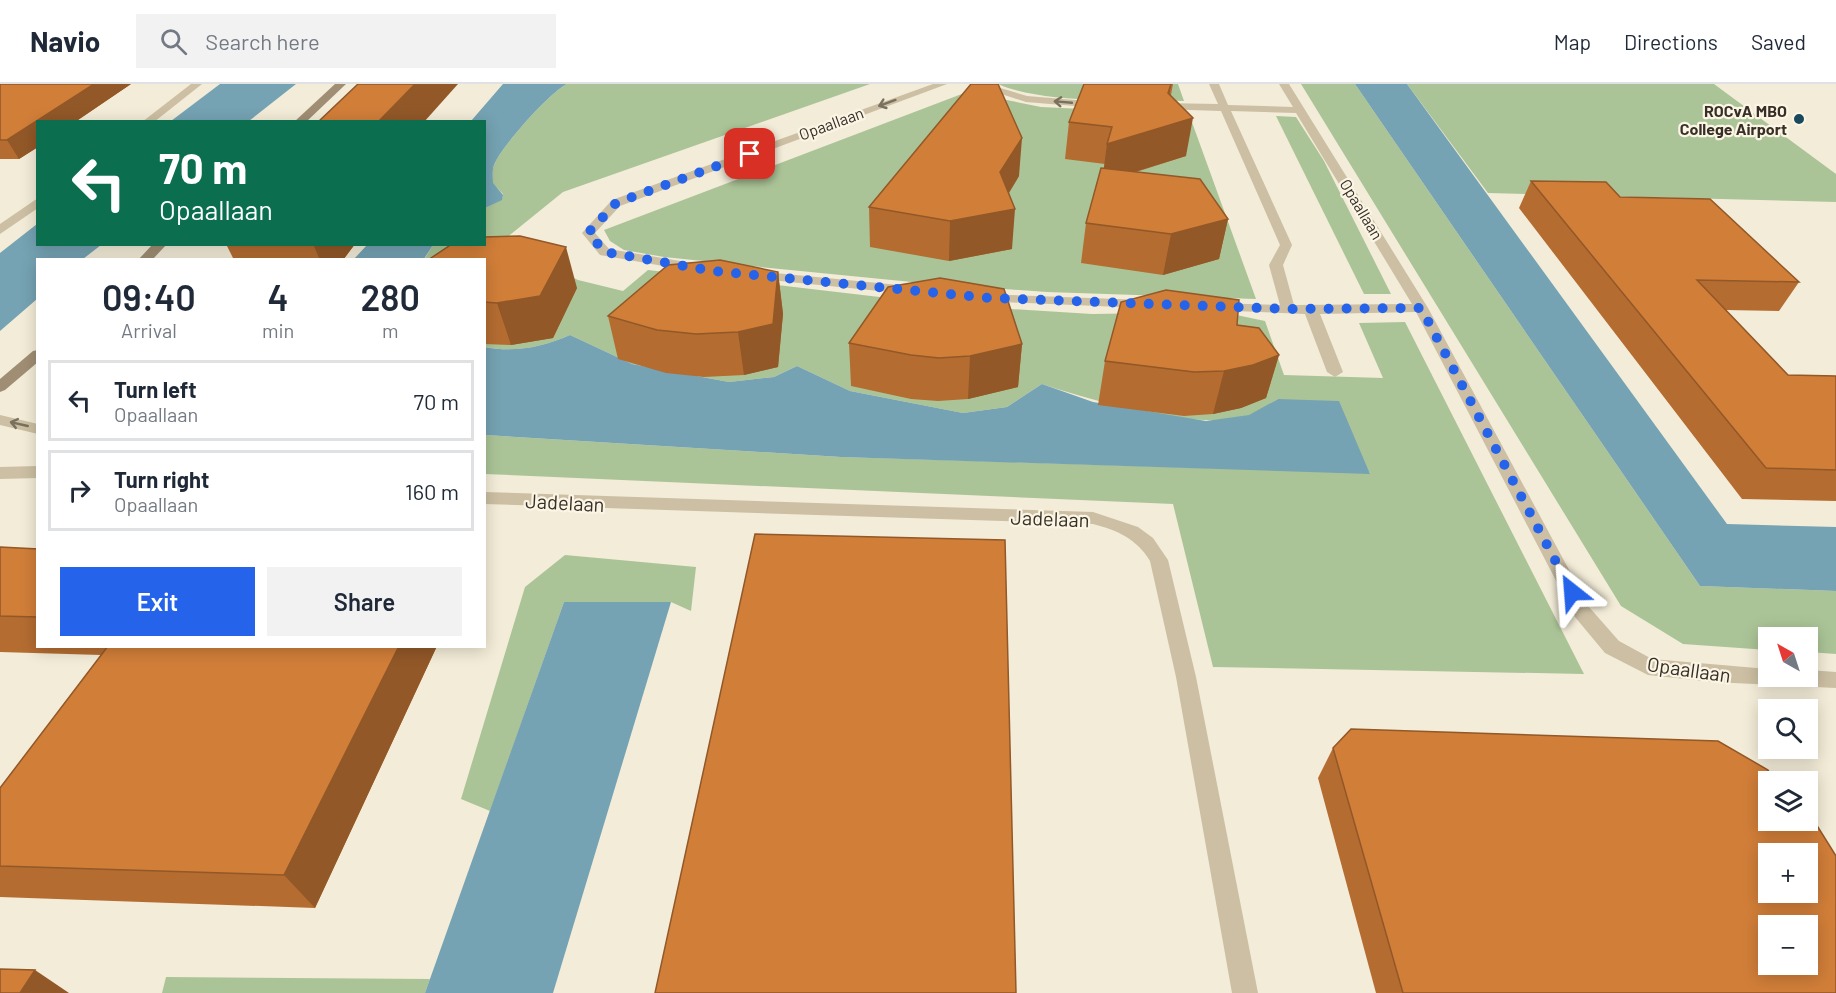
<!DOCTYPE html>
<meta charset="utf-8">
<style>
:root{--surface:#fff;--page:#f2f2f3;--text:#1f2937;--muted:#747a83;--line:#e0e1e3;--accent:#2563eb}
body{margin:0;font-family:Barlow,sans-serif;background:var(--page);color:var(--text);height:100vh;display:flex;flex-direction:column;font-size:22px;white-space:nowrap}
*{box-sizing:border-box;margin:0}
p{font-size:20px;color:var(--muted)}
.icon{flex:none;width:33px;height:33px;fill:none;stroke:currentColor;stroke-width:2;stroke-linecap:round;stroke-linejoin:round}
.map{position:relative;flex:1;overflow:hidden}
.sheet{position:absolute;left:36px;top:174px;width:450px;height:390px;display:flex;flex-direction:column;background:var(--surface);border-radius:0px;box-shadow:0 3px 15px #0003}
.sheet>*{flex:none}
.top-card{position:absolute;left:36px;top:36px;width:450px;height:126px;border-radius:0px;box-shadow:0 3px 15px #0003;background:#0b6e4f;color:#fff;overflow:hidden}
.needle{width:39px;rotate:321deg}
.buttons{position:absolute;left:1758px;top:543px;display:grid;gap:12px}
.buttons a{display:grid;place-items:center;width:60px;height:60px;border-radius:0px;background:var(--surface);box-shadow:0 3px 15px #0003;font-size:30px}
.pin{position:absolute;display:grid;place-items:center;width:51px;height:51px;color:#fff;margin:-26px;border-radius:12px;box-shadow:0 3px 9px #0006}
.me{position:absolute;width:66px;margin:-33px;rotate:332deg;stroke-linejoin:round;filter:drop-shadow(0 0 4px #0008)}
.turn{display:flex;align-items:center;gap:21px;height:126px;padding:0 24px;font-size:27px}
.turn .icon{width:78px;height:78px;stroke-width:2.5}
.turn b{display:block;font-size:42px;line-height:51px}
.eta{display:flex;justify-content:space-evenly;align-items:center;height:102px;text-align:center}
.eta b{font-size:36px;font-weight:600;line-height:42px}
.primary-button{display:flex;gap:12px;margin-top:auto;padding:12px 24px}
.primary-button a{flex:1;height:69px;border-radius:0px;background:var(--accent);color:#fff;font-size:24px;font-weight:600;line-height:69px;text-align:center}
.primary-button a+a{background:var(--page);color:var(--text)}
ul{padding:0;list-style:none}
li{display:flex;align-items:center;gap:18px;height:81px;margin:0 12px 9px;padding:0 12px;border:3px solid var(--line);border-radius:0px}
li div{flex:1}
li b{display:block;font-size:22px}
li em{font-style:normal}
header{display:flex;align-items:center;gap:36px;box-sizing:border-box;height:84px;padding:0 30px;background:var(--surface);border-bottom:2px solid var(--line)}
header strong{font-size:28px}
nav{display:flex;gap:33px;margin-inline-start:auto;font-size:21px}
.search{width:420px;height:54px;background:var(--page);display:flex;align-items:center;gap:15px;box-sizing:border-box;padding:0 21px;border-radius:0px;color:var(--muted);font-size:22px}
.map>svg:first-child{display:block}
</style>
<header>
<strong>Navio</strong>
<div class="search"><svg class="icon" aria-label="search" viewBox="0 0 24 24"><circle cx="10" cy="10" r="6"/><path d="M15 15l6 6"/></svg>Search here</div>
<nav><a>Map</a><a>Directions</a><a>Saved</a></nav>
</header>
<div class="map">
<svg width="1836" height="909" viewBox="0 0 1836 909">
<rect width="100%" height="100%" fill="#f3ecd8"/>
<g fill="#abc497">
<path d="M567 0H870L563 108 505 155 451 175 424 176 433 161 484 160 485 124 502 115 503 110 493 100C493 94 492 86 494 81 501 63 550 8 567 0Z"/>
<path d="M998 0H1178L1184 17C1133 16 1042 20 998 0Z"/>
<path d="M1301 0H1355L1700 502 1836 507V570L1808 568V554H1768V566L1683 560 1621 522Z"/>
<path d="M1407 0H1714L1836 90V118L1488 109Z"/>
<path d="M967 8 1041 23 1189 30 1256 215 1047 208 922 199 780 185 664 173 624 166 610 157 604 146Z"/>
<path d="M1276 32 1296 33 1324 77 1391 210H1364Z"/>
<path d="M484 180 549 182 578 196 623 207 648 186 948 221 1092 230 1222 228 1265 237 1284 291 1383 294 1359 239 1405 238 1584 590 1213 583 1173 420 485 390V351L841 373 1370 389 1278 315C1269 320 1260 327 1250 331 1203 349 1090 316 1042 300L1007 323 963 329 850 307 797 282 774 293 729 298 632 280 570 251C542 263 515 269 485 263Z"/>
<path d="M565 471 696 483 691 527 671 518H564L490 727 461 715 525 503Z"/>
<path d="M166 893 430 895 425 909H162Z"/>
</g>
<g fill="#75a3b3">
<path d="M220 0H296L249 37H171Z"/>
<path d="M503 0H567C550 8 501 63 494 81 492 86 493 94 493 99L503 111 502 116 485 124 484 38 471 37Z"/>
<path d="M1355 0H1407L1727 440 1836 443V507L1700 502Z"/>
<path d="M37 140 38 160 101 161 83 175 38 176 37 215 0 247V169Z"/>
<path d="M367 161V160L433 161 424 175H354Z"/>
<path d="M570 251 632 280 729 298 774 293 797 282 850 307 963 329 1007 323 1042 300 1093 318 1206 337 1249 331 1278 315 1339 317 1370 390 841 373 485 351 484 263C515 269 542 263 570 251Z"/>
<path d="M564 518H671L553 909H425Z"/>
</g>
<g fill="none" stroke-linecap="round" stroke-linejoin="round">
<g fill="#ccbfa3" fill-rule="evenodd">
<path d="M191 0H202L154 38H142Z"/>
<path d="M933 0H947L620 122 595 149 609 165 698 180 703 181 705 184 703 187 698 188 600 171 582 149 612 116Z"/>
<path d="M971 0H987L1027 12 1099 18 1104 21 1099 24 1026 18Z"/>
<path d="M1209 0H1219L1228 21 1293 23 1279 0H1289L1428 224 1589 523 1619 557 1652 575 1768 585V592H1808V586L1836 588V604L1713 598 1648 591 1605 569 1575 533 1416 228 1320 230 1343 288 1335 293 1327 288 1305 230 1210 226 1208 223 1215 219 1280 221 1269 181 1280 161 1221 27 1160 25 1155 22 1160 19 1218 20ZM1231 27 1296 29 1412 220 1294 221 1283 181 1292 161Z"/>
<path d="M38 114V124L0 150V140Z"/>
<path d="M755 187 909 202 916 206 909 210 750 194 748 191 750 188Z"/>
<path d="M985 210 1143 216 1150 220 1143 224 980 217 978 214 980 211Z"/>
<path d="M0 331 38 340V350L0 341Z"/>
<path d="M38 382V394L0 395V383Z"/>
<path d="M484 408 1093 428 1138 443 1153 454 1168 476 1196 593 1258 909H1232L1176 593 1150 477C1137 455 1117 446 1093 440L484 420Z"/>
</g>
<g fill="#a08e74" fill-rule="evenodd">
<path d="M335 0H346L306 38H294Z"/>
<path d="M153 160H167L152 176H138Z"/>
<path d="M38 266V278L5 306 0 308V295L33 267Z"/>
</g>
</g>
<g fill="#b46c31">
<path d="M0 0H131L75 38H38V63L19 75H0Z"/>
<path d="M1084 0H1173L1171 11 1186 72 1136 88 1228 135 1219 175 1163 191 1081 179 1086 139 1105 80 1065 75 1069 38Z"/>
<path d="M1019 92 1009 109 1012 165 949 177 870 163 869 123Z"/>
<path d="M1531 97 1620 113 1799 198 1779 227 1726 226 1788 291 1836 292V417L1742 415 1519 124Z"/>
<path d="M226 160H355L343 176H234Z"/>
<path d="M484 176 577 204 553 254 511 261 484 260Z"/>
<path d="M778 188 783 230 778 283 744 291 704 293 666 289 618 275 608 232Z"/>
<path d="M1237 241 1279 271 1266 314 1241 324 1213 330 1184 332 1098 321 1105 277Z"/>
<path d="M849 259 1022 260 1018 303 968 315 938 317 911 315 851 302Z"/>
<path d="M0 463 38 465V562H437L315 824 0 813V704L101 571 0 568Z"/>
<path d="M1333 664 1768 698 1836 909H1376L1318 694Z"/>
</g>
<g fill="#925828">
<path d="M94 0H131L75 38H38V63L19 75 7 56Z"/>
<path d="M415 0H458L424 38H378Z"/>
<path d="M1171 0 1166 28 1193 34 1186 72 1102 98 1107 60 1168 9Z"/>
<path d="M1022 54 1019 92 997 128 1000 88Z"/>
<path d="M1015 125 1012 165 949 177 950 137Z"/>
<path d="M1228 135 1219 175 1163 191 1171 150Z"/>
<path d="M313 160H355L343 176H320Z"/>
<path d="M566 163 577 204 553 254 511 261 497 219Z"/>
<path d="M778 188 783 230 778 283 744 291 738 248Z"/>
<path d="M1022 260 1018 303 968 315 970 272Z"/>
<path d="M1279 271 1266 314 1241 324 1213 330 1224 287Z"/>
<path d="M399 562H437L315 824 284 791Z"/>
<path d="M35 886 69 909H20Z"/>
</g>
<g fill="#d17e39" stroke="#925828" stroke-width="1.5" fill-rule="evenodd">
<path d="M0 0H94L7 56H0Z"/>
<path d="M358 0H415L378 38H318Z"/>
<path d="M971 0H998L1022 54 1000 88 1015 125 950 137 869 123Z"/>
<path d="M1084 0H1171L1168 9 1193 34 1107 60 1112 43 1069 38Z"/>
<path d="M1101 84 1200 95 1228 135 1171 150 1086 139Z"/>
<path d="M1531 97 1606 98 1620 113 1710 115 1799 198 1697 196 1788 291 1836 292V386L1766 384Z"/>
<path d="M520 152 566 163 540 212 497 219 484 218V176H428L452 160H484V153Z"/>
<path d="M720 176 778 188 773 240 738 248 696 250 657 246 608 232 668 181Z"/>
<path d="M940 194 1004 205 1022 260 970 272 939 274 911 271 849 259 888 203Z"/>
<path d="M1166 206 1239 216 1237 241 1259 244 1279 271 1253 281 1224 287 1194 288 1105 277 1121 218Z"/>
<path d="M755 450 1005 456 1016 909H655Z"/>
<path d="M0 463 38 465V533L0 532Z"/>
<path d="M108 562H399L284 791 0 782V704Z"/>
<path d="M1351 645 1718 657 1768 686 1775 698H1768V736H1808V727L1836 772V909H1403L1333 664ZM1768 770H1808V808H1768ZM1768 842H1808V880H1768Z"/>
<path d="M0 885 35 886 20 909H0Z"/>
</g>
<defs><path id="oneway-shaft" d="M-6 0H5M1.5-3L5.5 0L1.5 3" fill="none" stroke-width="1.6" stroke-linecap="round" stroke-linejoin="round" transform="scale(1.5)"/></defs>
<g stroke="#7a705e">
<use href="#oneway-shaft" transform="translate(1063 18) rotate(-175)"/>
<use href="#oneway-shaft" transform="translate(887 19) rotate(160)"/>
<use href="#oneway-shaft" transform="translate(19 340) rotate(-167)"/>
</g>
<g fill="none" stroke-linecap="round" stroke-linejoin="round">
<path stroke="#2563eb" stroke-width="10" stroke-dasharray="0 18" d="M750 70 616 119 588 149 605 168 713 187 990 214 1288 225 1421 224 1572 508"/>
</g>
<circle fill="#18495c" stroke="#fbf5e5" stroke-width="2" cx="1799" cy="35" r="6"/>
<g text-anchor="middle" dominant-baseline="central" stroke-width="4.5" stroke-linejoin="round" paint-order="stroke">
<g font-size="16" font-weight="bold" fill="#372f26" stroke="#fbf5e5" text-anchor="end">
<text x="1787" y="26">ROCvA MBO<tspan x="1787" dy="18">College Airport</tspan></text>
</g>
<g font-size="16" fill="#372f26" stroke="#fbf5e5">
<text transform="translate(831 39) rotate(-20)">Opaallaan</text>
<text transform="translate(1362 125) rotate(59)">Opaallaan</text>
</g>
<g font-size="20" fill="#372f26" stroke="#fbf5e5">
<text transform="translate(565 418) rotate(3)">Jadelaan</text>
<text transform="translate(1050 434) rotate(2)">Jadelaan</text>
<text transform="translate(1689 585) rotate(8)">Opaallaan</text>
</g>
</g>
</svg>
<div class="buttons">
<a><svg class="needle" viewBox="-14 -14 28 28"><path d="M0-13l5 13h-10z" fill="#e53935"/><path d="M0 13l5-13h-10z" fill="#747a83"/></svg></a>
<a><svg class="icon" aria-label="search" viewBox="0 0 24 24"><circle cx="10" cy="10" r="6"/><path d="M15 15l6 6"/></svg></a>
<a><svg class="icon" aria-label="layers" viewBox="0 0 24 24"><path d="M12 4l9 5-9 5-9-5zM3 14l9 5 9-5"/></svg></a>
<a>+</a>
<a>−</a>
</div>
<div class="pin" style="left:750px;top:70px;background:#d93025"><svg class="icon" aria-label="arrive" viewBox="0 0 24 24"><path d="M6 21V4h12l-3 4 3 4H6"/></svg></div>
<svg class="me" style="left:1572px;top:508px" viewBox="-20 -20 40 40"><path d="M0-17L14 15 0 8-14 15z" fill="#2563eb" stroke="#fff" stroke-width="4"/></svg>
<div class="top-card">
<div class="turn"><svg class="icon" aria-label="left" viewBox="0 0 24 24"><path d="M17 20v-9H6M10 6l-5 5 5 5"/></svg><div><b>70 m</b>Opaallaan</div></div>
</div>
<section class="sheet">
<div class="eta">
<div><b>09:40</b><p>Arrival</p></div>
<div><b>4</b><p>min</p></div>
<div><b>280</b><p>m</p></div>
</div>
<ul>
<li><svg class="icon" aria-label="left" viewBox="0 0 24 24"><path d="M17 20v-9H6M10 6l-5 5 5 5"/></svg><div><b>Turn left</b><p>Opaallaan</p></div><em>70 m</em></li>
<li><svg class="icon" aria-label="right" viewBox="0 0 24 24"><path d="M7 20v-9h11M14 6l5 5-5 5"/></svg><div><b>Turn right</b><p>Opaallaan</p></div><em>160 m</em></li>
</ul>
<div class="primary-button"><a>Exit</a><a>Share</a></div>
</section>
</div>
